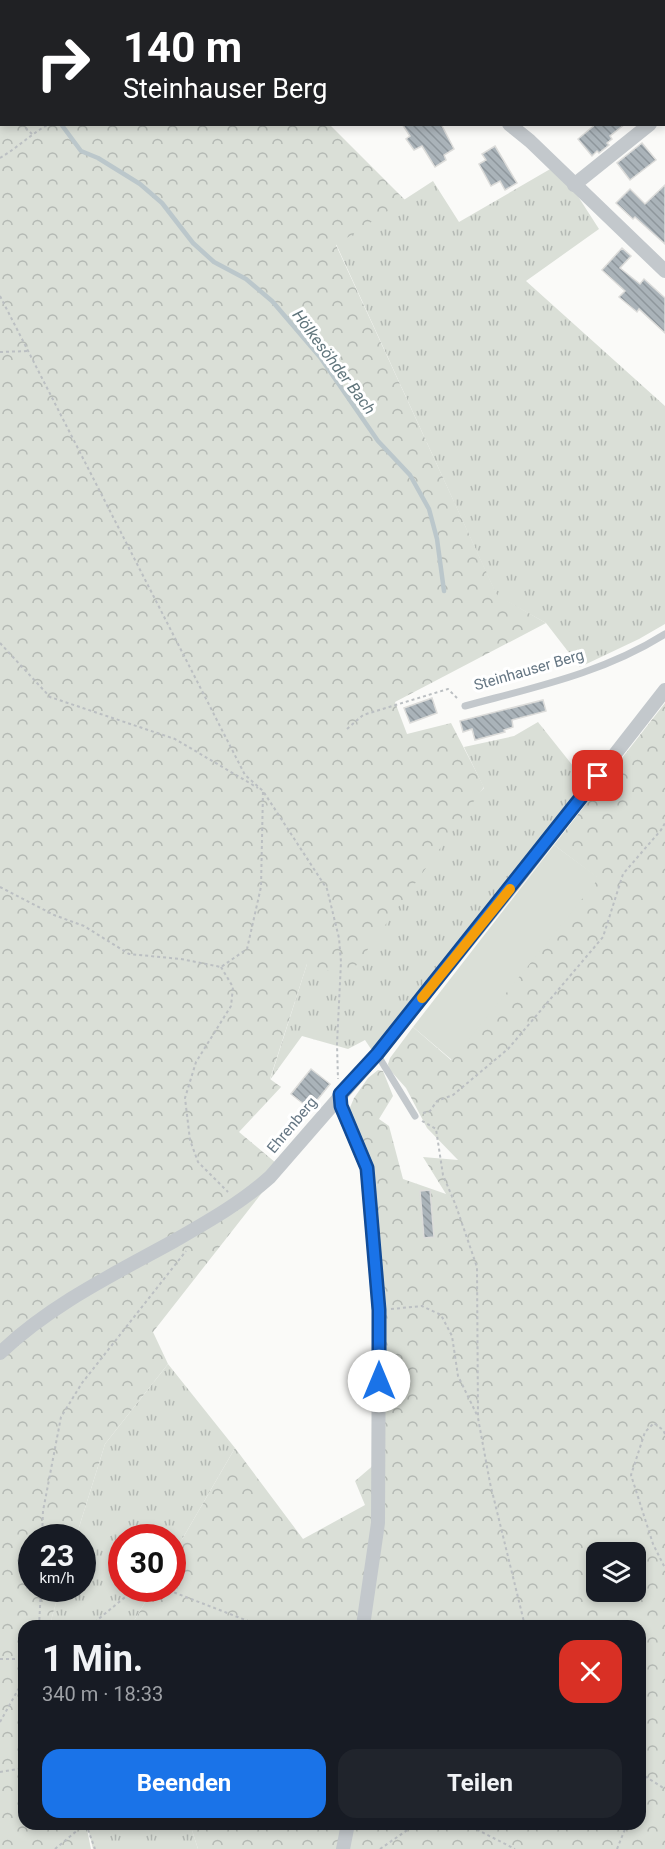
<!DOCTYPE html>
<html lang="de">
<meta charset="utf-8">
<style>
:root{--surface:#171b24;--page:#20242c;--text:#f1f3f6;--muted:#9ea1a6;--accent:#1a73e8}
body{margin:0;font-family:Roboto,sans-serif;background:var(--page);color:var(--text);height:100vh;display:flex;flex-direction:column;font-size:22px;white-space:nowrap}
*{box-sizing:border-box;margin:0}
p{font-size:20px;color:var(--muted)}
.icon{flex:none;width:33px;height:33px;fill:none;stroke:currentColor;stroke-width:2;stroke-linecap:round;stroke-linejoin:round}
.map{position:relative;flex:1;overflow:hidden}
.sheet{position:absolute;left:18px;top:1620px;width:628px;height:210px;display:flex;flex-direction:column;background:var(--surface);border-radius:18px;box-shadow:0 3px 9px #0003}
.sheet>*{flex:none}
.top-card{position:absolute;left:0px;top:0px;width:666px;height:126px;box-shadow:0 3px 9px #0003;background:#202124;color:#fff;overflow:hidden}
.tools{position:absolute;left:586px;top:1542px;display:grid;gap:12px}
.tools a{display:grid;place-items:center;width:60px;height:60px;border-radius:12px;background:var(--surface);box-shadow:0 3px 9px #0003;font-size:30px}
.speed{position:absolute;left:18px;top:1524px;display:flex;gap:12px;font-size:30px;font-weight:700;text-align:center}
.speed>*{display:grid;place-content:center;width:78px;height:78px;border-radius:50%;background:var(--surface);box-shadow:0 3px 9px #0003;line-height:1}
.speed small{font-size:15px;font-weight:400}
.speed .limit{border:9px solid #d22;background:#fff;color:#111}
.pin{position:absolute;display:grid;place-items:center;width:51px;height:51px;color:#fff;margin:-26px;border-radius:12px;box-shadow:0 3px 9px #0006}
.me{position:absolute;width:66px;margin:-33px;rotate:0deg;stroke-linejoin:round;filter:drop-shadow(0 0 4px #0008)}
.turn{display:flex;align-items:center;gap:21px;height:126px;padding:0 24px;font-size:27px}
.turn .icon{width:78px;height:78px;stroke-width:2.5}
.turn b{display:block;font-size:42px;line-height:51px}
.round{display:grid;place-items:center;flex:none;width:63px;height:63px;border-radius:18px;background:var(--page)}
.overview{display:flex;align-items:center;justify-content:space-between;height:102px;padding:0 24px}
h1{font-size:36px;font-weight:700;line-height:45px}
.primary-button{display:flex;gap:12px;margin-top:auto;padding:12px 24px}
.primary-button a{flex:1;height:69px;border-radius:18px;background:var(--accent);color:#fff;font-size:24px;font-weight:700;line-height:69px;text-align:center}
.primary-button a+a{background:var(--page);color:var(--text)}
.map>svg:first-child{display:block}
</style>
<div class="map">
<svg width="665" height="1849" viewBox="0 0 665 1849">
<defs>
<pattern id="grass-tufts" width="24" height="20" patternUnits="userSpaceOnUse" patternTransform="scale(1.5)"><rect width="24" height="20" fill="#dadfd7"/><path d="M3 7l-1-3M5 7V3M7 7l1-3M15 17l-1-3M17 17v-4M19 17l1-3" fill="none" stroke="#b4b9b4"/></pattern>
<pattern id="forest-crowns" width="20" height="18" patternUnits="userSpaceOnUse" patternTransform="scale(1.5)"><rect width="20" height="18" fill="#dadfd7"/><path d="M2 6a3 3 0 1 1 6 0M12 15a3 3 0 1 1 6 0" fill="none" stroke="#b4b9b4"/></pattern>
<pattern id="building-back-hatch" width="6" height="6" patternUnits="userSpaceOnUse" patternTransform="scale(1.5)"><rect width="6" height="6" fill="#aab3b9"/><path d="M-1 5l2 2M0 0l6 6M5-1l2 2" fill="none" stroke="#8e969c"/></pattern>
</defs>
<rect width="100%" height="100%" fill="#fafaf8"/>
<g fill="url(#grass-tufts)">
<path d="M552 168 572 187 599 229 526 281 665 406V624L639 639 580 667 546 623 497 596 336 244 433 181 459 222Z"/>
<path d="M538 722 585 781 373 1052 365 1040 348 1049 302 1036 270 1080 307 964 484 788 464 747 514 736Z"/>
<path d="M168 1364 235 1448 173 1555 172 1538H122V1588L153 1589 131 1626H51L52 1617 60 1589 82 1588V1538L76 1537 105 1444Z"/>
<path d="M87 1824H190L198 1849H93Z"/>
</g>
<g fill="url(#forest-crowns)" fill-rule="evenodd">
<path d="M0 0 221 1 2 2V124L330 125 405 200 336 245 497 595 546 623 395 702 407 734 451 723 484 787 348 977 307 964 270 1079 281 1087 239 1132 276 1163 279 1171 153 1332 168 1364 105 1444 76 1537 32 1538V1588L60 1589 52 1617 51 1626H24V1824H86L91 1849H0Z"/>
<path d="M665 703V1849H198L190 1824H640V1626H131L153 1589 172 1588 173 1555 235 1448 303 1539 365 1505 355 1481 376 1463V1305L369 1173 349 1110 354 1098 368 1078 378 1070 383 1071 393 1096 379 1119 389 1126 403 1179 446 1194 423 1157 458 1160 427 1128 406 1088 389 1069 388 1064 390 1058 413 1027 451 1060 598 878 554 845ZM597 1552H636V1592H597Z"/>
</g>
<path fill="#dadfd7" d="M554 845 599 878 452 1060 413 1027Z"/>
<g fill="none" stroke-linecap="round" stroke-linejoin="round">
<g stroke="#bbc7cb" stroke-width="4.5">
<path d="M0 77 2 78"/>
<path d="M61 124 81 151 98 158 140 184 162 203 193 243 214 262 246 279 272 301 320 357 378 441 410 475 429 509 437 539 444 591"/>
</g>
</g>
<g fill="url(#building-back-hatch)" stroke="#dcdcda" stroke-width="1.5">
<path d="M402 124H441L454 149 444 155 446 160 435 167 422 146 414 150 406 139 410 136Z"/>
<path d="M596 124H625L610 136 612 139 607 143 609 145 599 153 597 151 592 156 578 139Z"/>
<path d="M642 143 656 160 630 180 617 163Z"/>
<path d="M495 146 517 183 505 190 500 181 491 186 479 164 486 160 482 154Z"/>
<path d="M665 185V244L635 217 633 219 616 203 630 189 645 204Z"/>
<path d="M622 248 631 256 620 268 640 284 644 279 665 298V333L639 309 637 312 619 297 625 291 602 270Z"/>
<path d="M432 698 437 713 410 723 404 708Z"/>
<path d="M543 700 546 711 512 720 513 727 504 730 505 732 475 740 472 729 463 732 460 721Z"/>
<path d="M311 1069 330 1084 310 1109 291 1094Z"/>
<path d="M430 1190 434 1237 424 1238 420 1191Z"/>
</g>
<g fill="none" stroke-linecap="round" stroke-linejoin="round">
<g stroke="#bbbfc2" stroke-width="2" stroke-dasharray="3 3" stroke-linecap="butt">
<path d="M51 0V2"/>
<path d="M0 111 2 112"/>
<path d="M21 124 32 134"/>
<path d="M0 158C17 148 31 134 49 124"/>
<path d="M0 296 245 775 263 791 327 889 339 938 341 962 337 1044 338 1079"/>
<path d="M0 352 29 351"/>
<path d="M0 643 50 697 175 739 258 788"/>
<path d="M347 729 363 715 448 689 457 698"/>
<path d="M0 887 54 915 84 926 129 954 181 959 221 967 247 949 261 887 263 791"/>
<path d="M221 967 233 987 231 1006 196 1062 185 1098 190 1140 198 1162 228 1192"/>
<path d="M423 1113 430 1111 437 1101 453 1095 508 1049 603 937 623 874 661 830 665 823"/>
<path d="M422 1121 436 1129 443 1175 456 1206 477 1267 478 1418 490 1483 525 1626"/>
<path d="M391 1309 422 1306 441 1315 452 1336 458 1376 477 1415"/>
<path d="M665 1434 663 1430 654 1423 645 1432 631 1475 653 1544 665 1568"/>
<path d="M42 1538 43 1511 61 1417 82 1383 186 1251"/>
<path d="M40 1621 82 1626"/>
<path d="M39 1626 41 1588"/>
<path d="M90 1626 130 1593 173 1592 261 1626"/>
<path d="M0 1659H24"/>
<path d="M0 1722 24 1679"/>
<path d="M0 1772 24 1768"/>
<path d="M640 1773 665 1789"/>
<path d="M86 1824 95 1849"/>
<path d="M466 1824 515 1849"/>
<path d="M55 1849 85 1824"/>
<path d="M380 1849 416 1824"/>
<path d="M617 1849 627 1824"/>
</g>
<g stroke="#c3c8cc" stroke-width="7">
<path d="M465 706C535 687 603 673 665 634"/>
<path d="M377 1054 415 1116"/>
</g>
<g stroke="#c3c8cc" stroke-width="14">
<path d="M374 0 375 2"/>
<path d="M664 113H665"/>
<path d="M509 124 530 141 665 271"/>
<path d="M574 185 650 124"/>
<path d="M340 1094 341 1106 367 1168 379 1310 378 1523 363 1626"/>
<path d="M0 1353C50 1305 114 1274 174 1241 207 1222 241 1203 270 1177L377 1054 513 885 665 690"/>
<path d="M343 1849 348 1824"/>
</g>
</g>
<g fill="none" stroke-linecap="round" stroke-linejoin="round">
<defs>
<path id="route" d="M379 1381V1310L367 1168 341 1106 340 1094 377 1054 598 776"/>
</defs>
<use href="#route" stroke="#114b97" stroke-width="15"/>
<use href="#route" stroke="#1a73e8" stroke-width="10"/>
<path stroke="#f59e0b" stroke-width="10" d="M422 998 510 889"/>
</g>
<g text-anchor="middle" dominant-baseline="central" stroke-width="6" stroke-linejoin="round" paint-order="stroke">
<g font-size="15" fill="#657683" stroke="#fff">
<text transform="translate(529 670) rotate(-16)">Steinhauser Berg</text>
<text transform="translate(292 1125) rotate(-50)">Ehrenberg</text>
</g>
<g font-size="16" font-style="italic" fill="#60757c" stroke="#fff">
<text transform="translate(334 362) rotate(53)">Hölkesöhder Bach</text>
</g>
</g>
</svg>
<div class="tools">
<a><svg class="icon" aria-label="layers" viewBox="0 0 24 24"><path d="M12 4l9 5-9 5-9-5zM3 14l9 5 9-5"/></svg></a>
</div>
<div class="speed"><div>23<small>km/h</small></div><div class="limit">30</div></div>
<div class="pin" style="left:598px;top:776px;background:#d93025"><svg class="icon" aria-label="arrive" viewBox="0 0 24 24"><path d="M6 21V4h12l-3 4 3 4H6"/></svg></div>
<svg class="me" style="left:379px;top:1381px" viewBox="-20 -20 40 40"><circle r="19" fill="#fff"/><path d="M0-13L10 11 0 6-10 11z" fill="#1a73e8"/></svg>
<div class="top-card">
<div class="turn"><svg class="icon" aria-label="right" viewBox="0 0 24 24"><path d="M7 20v-9h11M14 6l5 5-5 5"/></svg><div><b>140 m</b>Steinhauser Berg</div></div>
</div>
<section class="sheet">
<div class="overview"><div><h1>1 Min.</h1><p>340 m · 18:33</p></div><a class="round" style="background:#d93025;color:#fff"><svg class="icon" aria-label="close" viewBox="0 0 24 24"><path d="M6 6l12 12M18 6L6 18"/></svg></a></div>
<div class="primary-button"><a>Beenden</a><a>Teilen</a></div>
</section>
</div>
